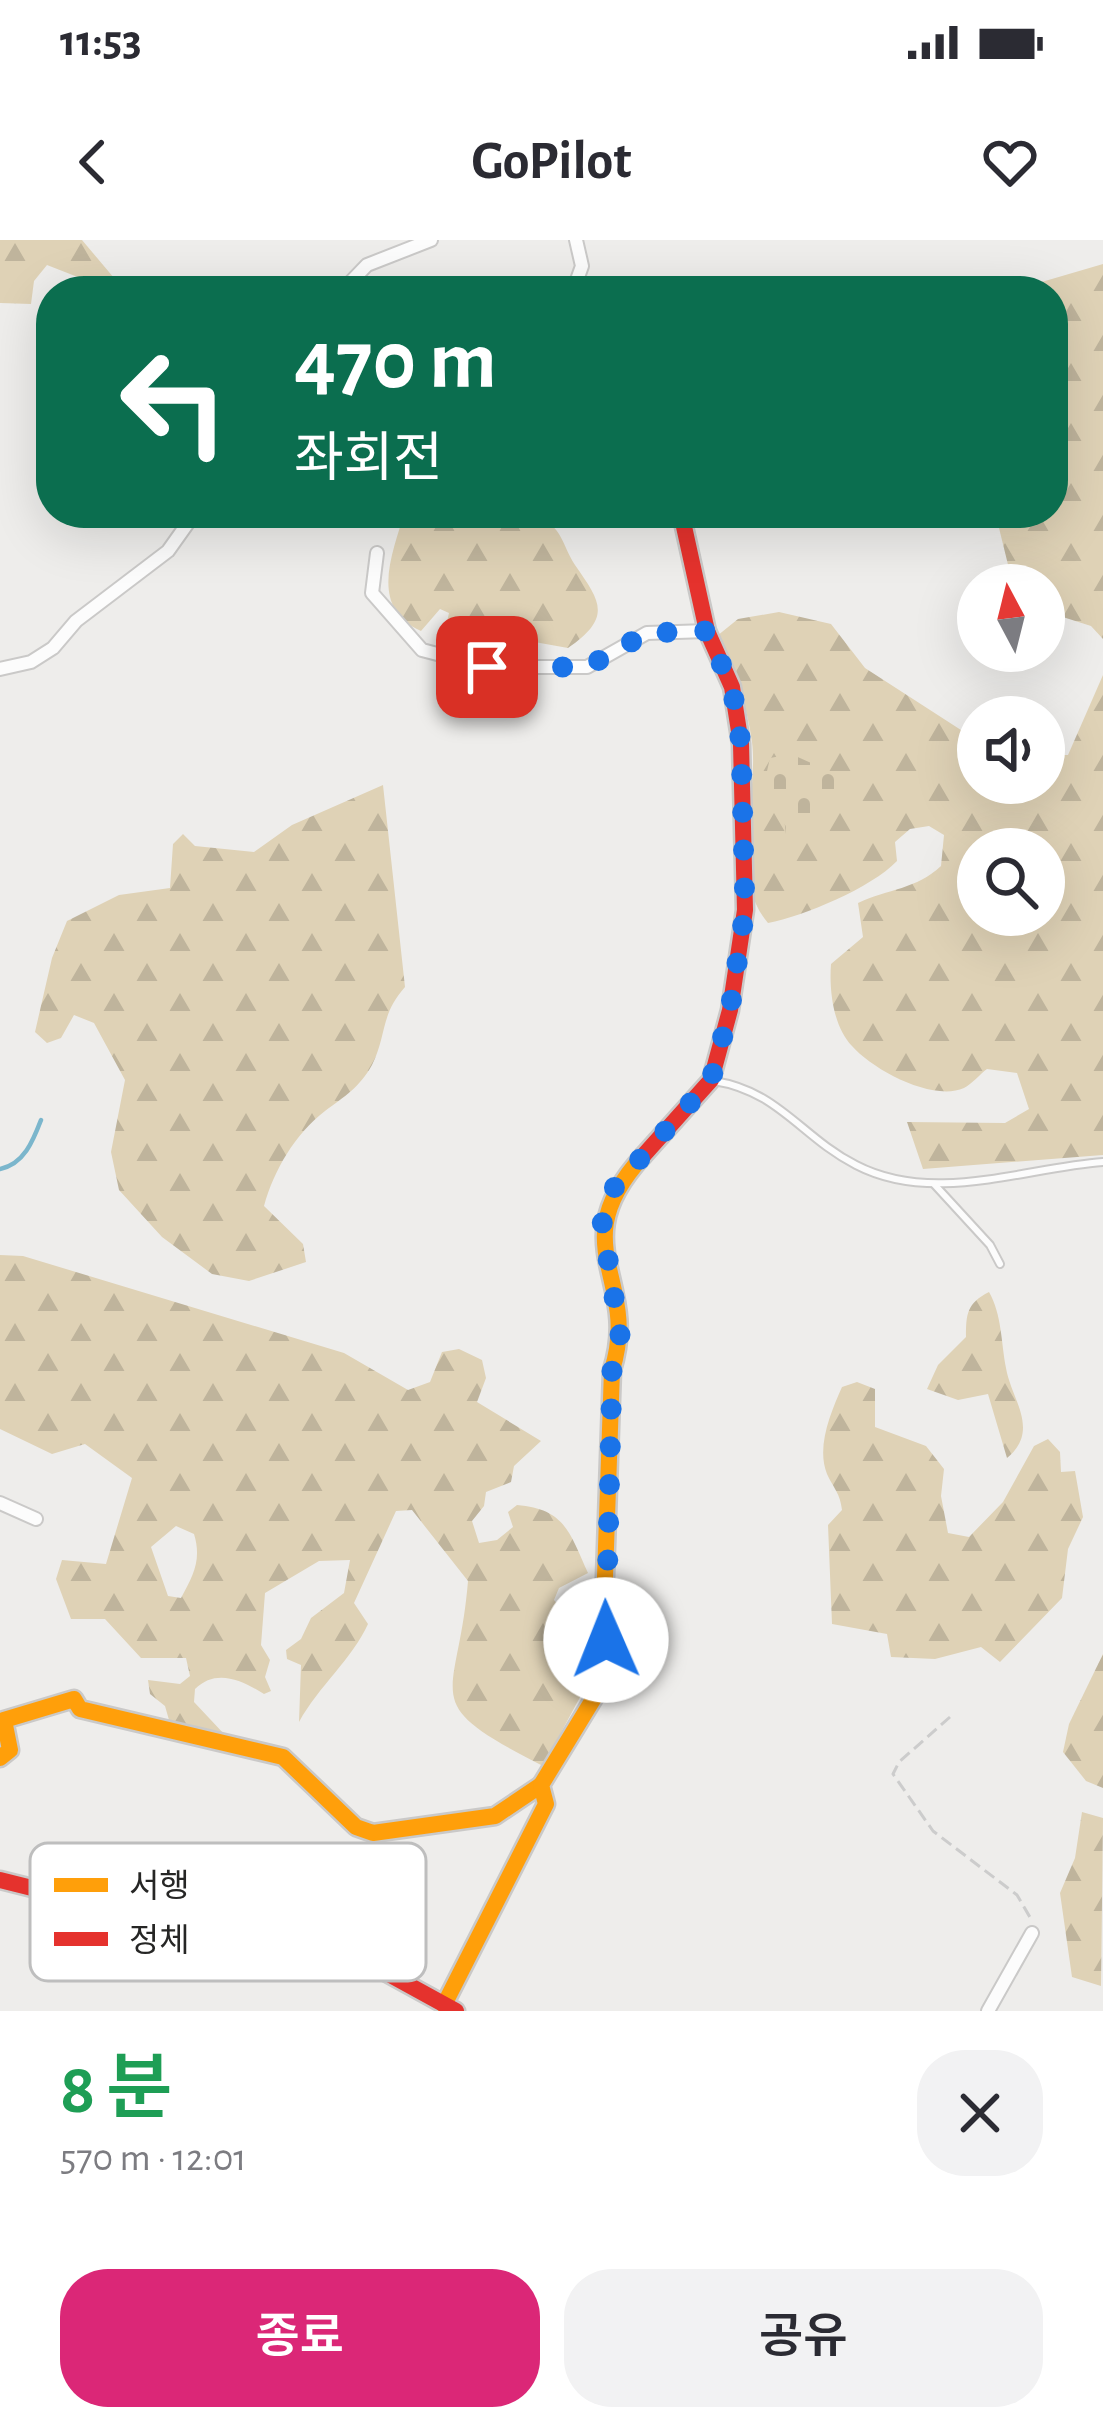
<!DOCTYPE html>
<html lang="ko">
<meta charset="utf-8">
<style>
:root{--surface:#fff;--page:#f2f2f3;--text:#2b2b33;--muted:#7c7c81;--accent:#db2777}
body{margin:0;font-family:"Alegreya Sans","Noto Sans KR",sans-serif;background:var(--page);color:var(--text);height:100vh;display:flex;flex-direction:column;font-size:45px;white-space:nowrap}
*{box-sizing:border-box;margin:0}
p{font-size:39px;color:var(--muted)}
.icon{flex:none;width:66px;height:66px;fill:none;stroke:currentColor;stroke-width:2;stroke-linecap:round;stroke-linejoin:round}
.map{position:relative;height:1771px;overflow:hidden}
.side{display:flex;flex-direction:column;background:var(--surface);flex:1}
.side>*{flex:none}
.hud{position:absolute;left:36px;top:36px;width:1032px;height:252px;border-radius:48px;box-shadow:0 12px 48px #0002;background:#0b6e4f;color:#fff;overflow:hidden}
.needle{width:78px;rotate:353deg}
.buttons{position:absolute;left:957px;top:324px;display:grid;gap:24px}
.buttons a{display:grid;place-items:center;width:108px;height:108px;border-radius:50%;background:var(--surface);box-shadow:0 12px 48px #0002;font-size:60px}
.pin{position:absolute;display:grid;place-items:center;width:102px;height:102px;color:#fff;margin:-51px;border-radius:24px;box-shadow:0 6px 18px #0006}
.me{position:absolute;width:132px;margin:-66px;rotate:359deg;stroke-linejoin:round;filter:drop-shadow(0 0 9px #0008)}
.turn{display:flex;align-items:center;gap:42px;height:252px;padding:0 60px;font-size:54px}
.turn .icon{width:156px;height:156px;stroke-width:2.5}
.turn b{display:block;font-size:84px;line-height:102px}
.round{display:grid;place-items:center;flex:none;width:126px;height:126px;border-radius:48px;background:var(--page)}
.summary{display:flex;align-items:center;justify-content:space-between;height:204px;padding:0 60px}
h1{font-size:72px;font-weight:600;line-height:90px;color:#1e9e55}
.action{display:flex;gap:24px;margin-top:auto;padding:24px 60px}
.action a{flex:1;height:138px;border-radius:48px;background:var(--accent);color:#fff;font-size:48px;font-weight:600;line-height:138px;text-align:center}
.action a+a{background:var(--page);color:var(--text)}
.status{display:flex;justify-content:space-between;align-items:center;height:84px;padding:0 60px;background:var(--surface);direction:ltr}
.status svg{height:33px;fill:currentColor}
header{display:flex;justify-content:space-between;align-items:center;height:156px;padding:0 60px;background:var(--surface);font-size:54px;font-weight:600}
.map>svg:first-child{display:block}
</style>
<div class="status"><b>11:53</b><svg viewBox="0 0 49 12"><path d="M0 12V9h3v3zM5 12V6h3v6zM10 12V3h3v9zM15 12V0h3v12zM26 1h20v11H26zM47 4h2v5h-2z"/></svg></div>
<header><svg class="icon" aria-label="back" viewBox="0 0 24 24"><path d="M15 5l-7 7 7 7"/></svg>GoPilot<svg class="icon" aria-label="heart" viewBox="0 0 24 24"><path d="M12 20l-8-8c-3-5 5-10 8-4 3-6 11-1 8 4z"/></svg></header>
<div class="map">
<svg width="1103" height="1771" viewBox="0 0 1103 1771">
<defs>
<pattern id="forest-firs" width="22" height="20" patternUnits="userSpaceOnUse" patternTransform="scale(3)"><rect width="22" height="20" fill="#dfd2b6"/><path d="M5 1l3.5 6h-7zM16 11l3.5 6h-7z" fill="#bfb49c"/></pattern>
<pattern id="cemetery-stones" width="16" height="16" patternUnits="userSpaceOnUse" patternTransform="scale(3)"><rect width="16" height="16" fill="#dfd2b6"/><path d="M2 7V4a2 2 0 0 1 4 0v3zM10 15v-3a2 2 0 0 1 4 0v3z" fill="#bfb49c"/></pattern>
</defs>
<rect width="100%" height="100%" fill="#eeedeb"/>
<g fill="url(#forest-firs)" fill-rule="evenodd">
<path d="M0 0H82L125 51H95L93 43 47 25 34 41 31 64 0 63Z"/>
<path d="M1103 24V399L1091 386 1044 371V345H1013L999 288 977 273H1053V51H1011Z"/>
<path d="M404 273C436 273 509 264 536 275 563 287 562 305 575 325 600 361 613 377 568 408L461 389 447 382 449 373 440 369 421 391C367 367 394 311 404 273Z"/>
<path d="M779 372 831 384 865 428 978 501V543H1044V515H1068L1103 435V915L923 929 907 882 1005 883 1029 869 1017 833 987 829C980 834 972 844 964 848 933 862 873 830 852 806 833 786 829 750 831 724L863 697 858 663C888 649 917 649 941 626L944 595 929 586 910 589 895 602 897 621C871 648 804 676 768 683 728 637 759 557 752 502 747 464 734 430 717 396L738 379ZM978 609H1044V675H978Z"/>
<path d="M383 545 405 747C380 775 387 795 372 825 359 848 345 856 325 871 295 894 274 930 264 966L303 1004 306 1022 249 1041 212 1034 162 997 119 950 111 912 125 840 94 783 74 775 61 798 47 803 35 792 52 718 67 681 119 655 170 648 173 604 183 594 195 606 254 612 292 585Z"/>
<path d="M0 1015 23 1016 344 1113 408 1150 430 1142 442 1112 459 1109 482 1120 486 1138 477 1162 541 1201 514 1226 511 1242 486 1252 484 1266 472 1281 479 1303 497 1300 513 1287 508 1272 517 1265C566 1269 570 1294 588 1333L559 1348 554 1360 563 1371 592 1374 600 1420 543 1526C414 1460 458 1464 468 1341L412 1270 396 1271 354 1363 368 1384C352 1419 319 1446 299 1482L301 1425 287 1419 286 1410 301 1399 311 1378 344 1353 350 1320 319 1321 265 1353 261 1405 270 1420 265 1437 271 1451 264 1454C242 1440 216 1428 195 1449L194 1462 225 1495 169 1480 165 1466 150 1454 148 1440 180 1444 190 1436 186 1418H141L105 1379H71L56 1339 62 1320 106 1324 132 1238 85 1204 52 1214 0 1189ZM176 1286 194 1294C202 1320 193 1336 181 1358L168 1356 151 1307Z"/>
<path d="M989 1052C1002 1075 1001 1102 1006 1128 1011 1159 1041 1190 1007 1218L988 1154 958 1160 927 1149 938 1125 966 1097C966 1074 967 1063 989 1052Z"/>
<path d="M857 1142 875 1149V1187L926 1206 944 1229 941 1256 948 1293 969 1297 1003 1262 1034 1206 1048 1199 1060 1212 1061 1232 1075 1231 1083 1277 1068 1309 1062 1358 1000 1422 981 1407 935 1419 891 1417 887 1394 832 1384 828 1285 842 1270C840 1253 834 1249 827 1234 816 1207 831 1172 842 1147Z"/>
<path d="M1103 1414V1548L1086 1541 1063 1512 1069 1484Z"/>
<path d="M1082 1572 1103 1578 1101 1746 1072 1737 1060 1653 1075 1618Z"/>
</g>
<path fill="url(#cemetery-stones)" d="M791 514 829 531 843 544 806 601 786 594 783 570 765 540 770 518Z"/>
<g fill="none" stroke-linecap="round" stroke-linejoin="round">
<path stroke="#7bb6cc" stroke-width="4.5" d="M0 929C24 924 33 901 41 880"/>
<defs>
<g id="lane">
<path d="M714 841C779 851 801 897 856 925 933 965 1023 928 1103 922"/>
<path d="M934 944 990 1005 1000 1024"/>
</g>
<g id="street">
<path d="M342 51 367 25 431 0"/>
<path d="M573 51 582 26 576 0"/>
<path d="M377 313 372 353 422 410 487 427H587L647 393 707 391"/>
<path d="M0 429 31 422 53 408 76 381 168 311 195 273"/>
<path d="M0 1263 36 1279"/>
<path d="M988 1771 1032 1693"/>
</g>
<g id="slow">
<path d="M0 1518 10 1510 4 1480 74 1459 80 1469 283 1517 356 1587 373 1593 495 1576 541 1545"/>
<path d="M444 1765 546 1564 541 1545 608 1435 604 1366 612 1130C641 1038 561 1006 643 916"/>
</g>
<g id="jam">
<path d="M643 916 711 840 730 770 745 670 741 504 732 447 707 391 681 273"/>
<path d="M0 1640 100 1665 280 1684 334 1704 456 1771"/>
</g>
</defs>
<use href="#lane" stroke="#cac9c8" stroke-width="10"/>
<use href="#street" stroke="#cac9c8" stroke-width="16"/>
<use href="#slow" stroke="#cac9c8" stroke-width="21"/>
<use href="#jam" stroke="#cac9c8" stroke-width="21"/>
<path stroke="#ccc" stroke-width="3" stroke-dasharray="12 6" stroke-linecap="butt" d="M950 1477 899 1522 893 1534 933 1591 1017 1655 1031 1679"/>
<use href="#lane" stroke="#fcfcfc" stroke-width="6"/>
<use href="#street" stroke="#fcfcfc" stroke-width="12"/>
<use href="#slow" stroke="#ff9f0a" stroke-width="16"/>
<use href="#jam" stroke="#e5322d" stroke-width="16"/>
</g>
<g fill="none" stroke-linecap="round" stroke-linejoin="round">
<path stroke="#1a73e8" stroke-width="21" stroke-dasharray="0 37.8" d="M487 427H587L647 393 706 391 732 447 741 503 745 670 730 770 711 840 613 949 602 981 621 1101 612 1130 606 1400"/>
</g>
<rect x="30" y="1603" width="396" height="138" rx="18" fill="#fff" stroke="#bebebe" stroke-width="3"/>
<rect x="54" y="1638" width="54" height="14" fill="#ff9f0a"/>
<rect x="54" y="1692" width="54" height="14" fill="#e5322d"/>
<g font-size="33" fill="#262625">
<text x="129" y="1657">서행</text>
<text x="129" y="1711">정체</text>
</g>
</svg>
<div class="buttons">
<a><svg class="needle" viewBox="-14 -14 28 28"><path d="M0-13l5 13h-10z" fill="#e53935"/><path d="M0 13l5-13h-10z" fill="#7c7c81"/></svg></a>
<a><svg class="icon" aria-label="sound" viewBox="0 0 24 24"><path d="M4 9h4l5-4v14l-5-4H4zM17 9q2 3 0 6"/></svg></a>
<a><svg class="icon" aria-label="search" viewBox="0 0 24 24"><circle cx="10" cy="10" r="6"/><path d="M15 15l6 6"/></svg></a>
</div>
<div class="pin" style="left:487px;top:427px;background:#d93025"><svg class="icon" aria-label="arrive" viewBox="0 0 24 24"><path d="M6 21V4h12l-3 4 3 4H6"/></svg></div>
<svg class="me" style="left:606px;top:1400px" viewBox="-20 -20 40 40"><circle r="19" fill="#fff"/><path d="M0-13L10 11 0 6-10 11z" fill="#1a73e8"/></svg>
<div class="hud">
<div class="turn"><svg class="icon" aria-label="left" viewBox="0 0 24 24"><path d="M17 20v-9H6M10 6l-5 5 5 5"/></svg><div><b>470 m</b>좌회전</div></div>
</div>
</div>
<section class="side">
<div class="summary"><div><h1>8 분</h1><p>570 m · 12:01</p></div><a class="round"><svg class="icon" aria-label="close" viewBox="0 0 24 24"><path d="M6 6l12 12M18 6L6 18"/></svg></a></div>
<div class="action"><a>종료</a><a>공유</a></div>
</section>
